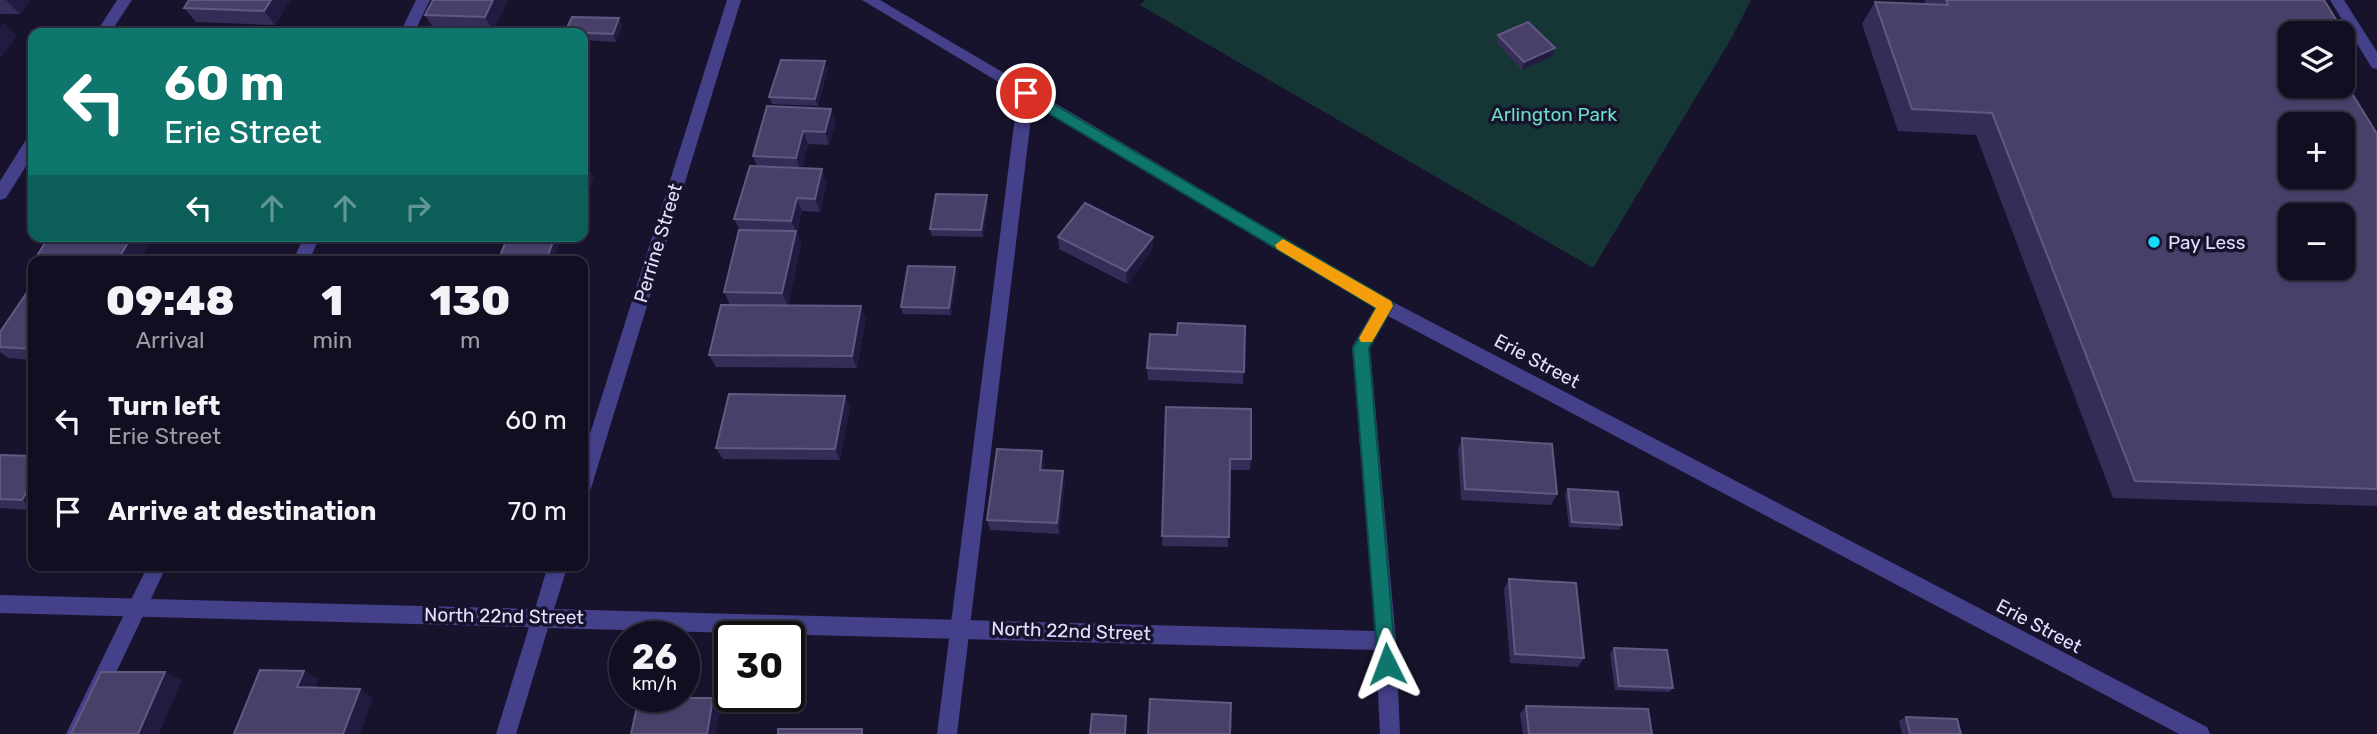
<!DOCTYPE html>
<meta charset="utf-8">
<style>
:root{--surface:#120e21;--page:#1f1c2e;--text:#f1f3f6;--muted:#9c9ca5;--line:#312e3f}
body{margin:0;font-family:Rubik,sans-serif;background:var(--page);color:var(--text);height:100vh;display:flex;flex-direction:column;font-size:26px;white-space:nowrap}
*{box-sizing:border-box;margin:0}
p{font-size:23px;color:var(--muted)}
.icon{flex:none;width:38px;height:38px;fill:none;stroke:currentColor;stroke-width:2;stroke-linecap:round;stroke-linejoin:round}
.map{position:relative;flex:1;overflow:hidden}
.side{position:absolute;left:28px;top:256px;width:560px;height:315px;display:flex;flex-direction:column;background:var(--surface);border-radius:14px;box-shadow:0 2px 5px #0004,0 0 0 2px var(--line)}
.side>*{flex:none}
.top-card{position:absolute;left:28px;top:28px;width:560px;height:214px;border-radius:14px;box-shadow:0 2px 5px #0004,0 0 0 2px var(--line);background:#0f766e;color:#fff;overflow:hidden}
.controls{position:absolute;left:2278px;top:21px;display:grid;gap:14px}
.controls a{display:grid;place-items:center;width:77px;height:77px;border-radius:14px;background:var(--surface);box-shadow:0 2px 5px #0004,0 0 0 2px var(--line);font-size:35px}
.speed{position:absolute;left:609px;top:621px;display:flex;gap:14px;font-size:35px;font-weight:700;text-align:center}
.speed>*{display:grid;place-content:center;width:91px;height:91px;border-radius:50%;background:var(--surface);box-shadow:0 2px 5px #0004,0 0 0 2px var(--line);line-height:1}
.speed small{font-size:18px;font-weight:400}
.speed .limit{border:4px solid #111;border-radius:10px;background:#fff;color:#111}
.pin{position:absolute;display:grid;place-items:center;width:60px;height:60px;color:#fff;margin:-30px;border:4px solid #fff;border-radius:50%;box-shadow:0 2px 7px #0007}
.me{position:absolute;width:77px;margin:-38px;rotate:357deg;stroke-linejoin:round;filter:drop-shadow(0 0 5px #0008)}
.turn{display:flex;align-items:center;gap:24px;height:147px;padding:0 21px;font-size:32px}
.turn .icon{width:91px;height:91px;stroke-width:2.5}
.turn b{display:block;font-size:49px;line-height:60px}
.lanes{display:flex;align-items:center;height:66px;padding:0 21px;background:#0003;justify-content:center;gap:35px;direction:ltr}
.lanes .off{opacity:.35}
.eta{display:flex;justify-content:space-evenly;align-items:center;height:119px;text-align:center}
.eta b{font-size:42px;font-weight:800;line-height:49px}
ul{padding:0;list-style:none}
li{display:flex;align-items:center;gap:21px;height:91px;padding:0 21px}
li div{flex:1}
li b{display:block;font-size:26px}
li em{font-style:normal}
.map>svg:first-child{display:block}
</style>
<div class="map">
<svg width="2377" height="734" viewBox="0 0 2377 734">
<rect width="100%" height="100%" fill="#18132c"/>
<path fill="#163635" d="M1145 0H1751L1731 39 1593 268 1140 5Z"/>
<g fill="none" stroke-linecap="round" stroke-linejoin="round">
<g fill="#444089" fill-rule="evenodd">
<path d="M416 0H430L414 33H400Z"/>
<path d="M2330 0H2344L2377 52V69L2372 68Z"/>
<path d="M1026 87 1034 93 957 734H937L1018 93Z"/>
<path d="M304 236H320L309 261H293Z"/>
<path d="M148 565H167L87 734H66Z"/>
</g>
<g fill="#444089" fill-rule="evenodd">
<path d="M117 0H132L110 33H96Z"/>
<path d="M727 0H741L592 485 590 491 583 493V456Z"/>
<path d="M862 0H880L1391 301 2207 727 2210 734H2179L1388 316 1370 348 1396 641 1400 734H1380L1376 650 548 628 516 734H496L529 627 0 613V595L535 609 548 565H568L554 609 1375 631 1352 347 1375 308Z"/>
<path d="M33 136V155L6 198 0 200V181L27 138Z"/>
</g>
</g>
<g fill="#362c58">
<path d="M0 0H30L20 14H0Z"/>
<path d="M189 0H290L275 25 196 22 184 8Z"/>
<path d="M508 0 493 31 434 29 425 15Z"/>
<path d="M1924 0H2324L2351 44 2343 52V33H2291L2377 134V506L2113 498 1976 135 1898 131 1862 24 1875 2 1926 4Z"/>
<path d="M622 26 616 42 583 40V33L565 32Z"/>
<path d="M1498 35 1553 56 1522 70 1496 42Z"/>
<path d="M828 69 818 106 772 104 769 97Z"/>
<path d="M767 106 836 122 829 145 808 144 802 168 827 182 820 212 802 211 797 233 801 244 788 305 866 318 857 368 716 367 709 355 730 305 724 292 740 230 734 219 757 166 753 156Z"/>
<path d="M988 202 983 237 932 236 930 229Z"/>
<path d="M1058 237H1153V249L1127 284 1059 249Z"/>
<path d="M955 267 957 273 951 315 903 314 901 307Z"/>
<path d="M33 288V360L8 358 0 352V332Z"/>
<path d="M1245 326 1243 384 1148 380 1147 368 1177 335Z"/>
<path d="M850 407 840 460 723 459 716 448Z"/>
<path d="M1166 407 1251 459 1250 470H1230L1228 547 1162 546Z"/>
<path d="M1462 438 1557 494 1551 505 1461 500 1458 449Z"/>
<path d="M0 455 33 456V510L0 508Z"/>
<path d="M1044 462 1043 471H1063L1065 482 1059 534 990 530 987 520Z"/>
<path d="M1568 489 1622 525 1619 530 1569 527 1565 494Z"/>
<path d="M1509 579 1584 658 1578 667 1510 663 1504 589Z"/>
<path d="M1614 648 1673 688 1669 692 1615 690 1610 653Z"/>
<path d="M1526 706 1652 734H1523L1520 714Z"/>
<path d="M1906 717 1961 734H1902L1899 721Z"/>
</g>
<g fill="#221a3f">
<path d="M6 0H30L20 14Z"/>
<path d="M271 0H290L275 25 264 11Z"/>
<path d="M493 0H508L493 31 485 17Z"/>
<path d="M619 18 622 26 616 42 613 34Z"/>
<path d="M3 22 17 36 0 59V26Z"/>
<path d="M1555 48 1553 56 1522 70 1524 62Z"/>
<path d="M825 61 828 69 818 106 815 99Z"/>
<path d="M831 109 836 122 829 145 825 132Z"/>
<path d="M803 131 808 144 801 171 796 158Z"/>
<path d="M586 164 594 177 583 214V175Z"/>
<path d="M822 169 827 182 820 212 815 199Z"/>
<path d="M987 195 988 202 983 237 981 230Z"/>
<path d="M797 198 802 211 797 233 801 244 788 305 782 293 796 232 791 221Z"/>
<path d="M132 236 153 237 139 261H117Z"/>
<path d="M555 236H557L560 242 553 261H546Z"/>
<path d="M1153 237V249L1127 284 1126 271Z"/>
<path d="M239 256 244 261H237Z"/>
<path d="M955 267 957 273 951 315 949 308Z"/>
<path d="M861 306 866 318 857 368 852 356Z"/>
<path d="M845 396 850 407 840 460 835 449Z"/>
<path d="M1042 451 1044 462 1042 481 1040 470Z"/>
<path d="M1063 471 1065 482 1059 534 1057 523Z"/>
<path d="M33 481V507L22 500Z"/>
<path d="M304 671 319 679 312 695 297 687Z"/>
<path d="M165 672 182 680 159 734H138Z"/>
<path d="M360 689 373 698 360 734H343Z"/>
<path d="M713 698 721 706 716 734H707Z"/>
</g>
<g fill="#49406a" stroke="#615981" stroke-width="2" fill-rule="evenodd">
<path d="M189 0H271L264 11 184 8Z"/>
<path d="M433 0H493L485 17 425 15Z"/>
<path d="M1946 0H2324L2351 44 2343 45V33H2291V86H2343V79L2377 134V489L2135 481 1992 113 1912 109 1875 2 1948 5ZM2291 124H2343V177H2291ZM2291 215H2343V268H2291Z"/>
<path d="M572 17 619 18 613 34 565 32Z"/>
<path d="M1528 22 1555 48 1524 62 1498 35Z"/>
<path d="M243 27 312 28 310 33H240Z"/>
<path d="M781 60 825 61 815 99 769 97Z"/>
<path d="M767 106 831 109 825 132 803 131 796 158 753 156Z"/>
<path d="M583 164H586L583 175Z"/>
<path d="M750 166 822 169 815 199 797 198 791 221 734 219Z"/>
<path d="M936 194 987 195 981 230 930 229Z"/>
<path d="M1085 203 1153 237 1126 271 1058 237Z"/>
<path d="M739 230 796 231 782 293 724 292Z"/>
<path d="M49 236H132L117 261H34Z"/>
<path d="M508 236H555L546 261H498Z"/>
<path d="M204 255 239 256 237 261H202Z"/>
<path d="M908 266 955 267 949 308 901 307Z"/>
<path d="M30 288H33V349L0 347V332Z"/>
<path d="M721 305 861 306 852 356 709 355Z"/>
<path d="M1178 323 1245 326 1244 372 1147 368 1150 334 1177 335Z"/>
<path d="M729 394 845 396 835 449 716 448Z"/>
<path d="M1166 407 1251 409V459H1230L1229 537 1162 536Z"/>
<path d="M1462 438 1552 444 1557 494 1465 489Z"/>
<path d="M997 449 1042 451 1040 470 1063 471 1057 523 987 520Z"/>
<path d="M0 455 33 456V481L22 500 0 499Z"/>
<path d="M1568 489 1618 492 1622 525 1572 522Z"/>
<path d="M1509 579 1576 583 1584 658 1515 654Z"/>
<path d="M1614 648 1667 650 1673 688 1619 686Z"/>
<path d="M260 670 304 671 297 687 360 689 343 734H234Z"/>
<path d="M101 672H165L138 734H71Z"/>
<path d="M639 698H713L707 734H631Z"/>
<path d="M1150 699 1231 703 1230 734H1148Z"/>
<path d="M1526 706 1648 709 1652 734H1529Z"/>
<path d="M1092 714 1126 716 1125 734H1090Z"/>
<path d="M1906 717 1957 719 1961 734H1910Z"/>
<rect x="778" y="729" width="84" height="5"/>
</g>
<path fill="#0f766e" stroke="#0a4d48" stroke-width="2" d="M1026 88 1391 301 1393 306 1369 348 1396 664 1393 670 1387 673 1380 670 1378 664 1353 348 1376 308 1021 97V89Z"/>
<path fill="#f59e0b" d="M1283 239 1391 301 1393 306 1372 342H1361L1359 338 1376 308 1277 249 1275 245Z"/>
<circle fill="#12daf7" stroke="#18132c" stroke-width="2.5" cx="2154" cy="242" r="7"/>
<g text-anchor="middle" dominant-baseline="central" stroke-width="7" stroke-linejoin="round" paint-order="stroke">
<g font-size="19" fill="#6bddc4" stroke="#18132c">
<text x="1554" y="114">Arlington Park</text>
</g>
<g font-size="19" fill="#e3dffe" stroke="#18132c" text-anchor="start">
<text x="2168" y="242">Pay Less</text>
</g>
<g font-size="19" fill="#e3dffe" stroke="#18132c">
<text transform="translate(658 243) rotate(-73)">Perrine Street</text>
<text transform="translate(1537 361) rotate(28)">Erie Street</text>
<text transform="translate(504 616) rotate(1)">North 22nd Street</text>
<text transform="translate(2039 626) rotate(28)">Erie Street</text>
<text transform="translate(1071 631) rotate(2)">North 22nd Street</text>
</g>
</g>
</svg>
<div class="controls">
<a><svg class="icon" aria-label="layers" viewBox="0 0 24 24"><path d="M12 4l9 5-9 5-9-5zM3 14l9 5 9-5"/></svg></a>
<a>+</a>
<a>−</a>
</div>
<div class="speed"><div>26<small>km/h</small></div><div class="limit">30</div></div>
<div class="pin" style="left:1026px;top:93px;background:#d93025"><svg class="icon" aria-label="arrive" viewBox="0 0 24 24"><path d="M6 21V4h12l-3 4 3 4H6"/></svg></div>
<svg class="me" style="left:1387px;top:664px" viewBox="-20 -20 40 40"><path d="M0-17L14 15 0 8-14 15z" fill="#0f766e" stroke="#fff" stroke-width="4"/></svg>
<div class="top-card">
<div class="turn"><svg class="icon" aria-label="left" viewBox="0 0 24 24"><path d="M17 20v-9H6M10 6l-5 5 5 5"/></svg><div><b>60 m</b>Erie Street</div></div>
<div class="lanes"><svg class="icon" aria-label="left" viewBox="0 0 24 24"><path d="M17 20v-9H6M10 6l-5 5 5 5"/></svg><svg class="icon off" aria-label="ahead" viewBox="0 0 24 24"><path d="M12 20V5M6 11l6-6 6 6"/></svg><svg class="icon off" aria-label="ahead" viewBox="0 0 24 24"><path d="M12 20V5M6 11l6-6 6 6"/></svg><svg class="icon off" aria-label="right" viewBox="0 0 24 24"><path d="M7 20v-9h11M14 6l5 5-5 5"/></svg></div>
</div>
<section class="side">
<div class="eta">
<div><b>09:48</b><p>Arrival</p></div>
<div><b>1</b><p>min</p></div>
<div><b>130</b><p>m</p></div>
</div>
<ul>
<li><svg class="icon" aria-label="left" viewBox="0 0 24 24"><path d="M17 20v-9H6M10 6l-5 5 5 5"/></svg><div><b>Turn left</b><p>Erie Street</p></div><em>60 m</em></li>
<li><svg class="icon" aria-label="arrive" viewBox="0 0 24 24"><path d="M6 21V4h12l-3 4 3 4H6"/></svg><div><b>Arrive at destination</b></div><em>70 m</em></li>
</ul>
</section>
</div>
